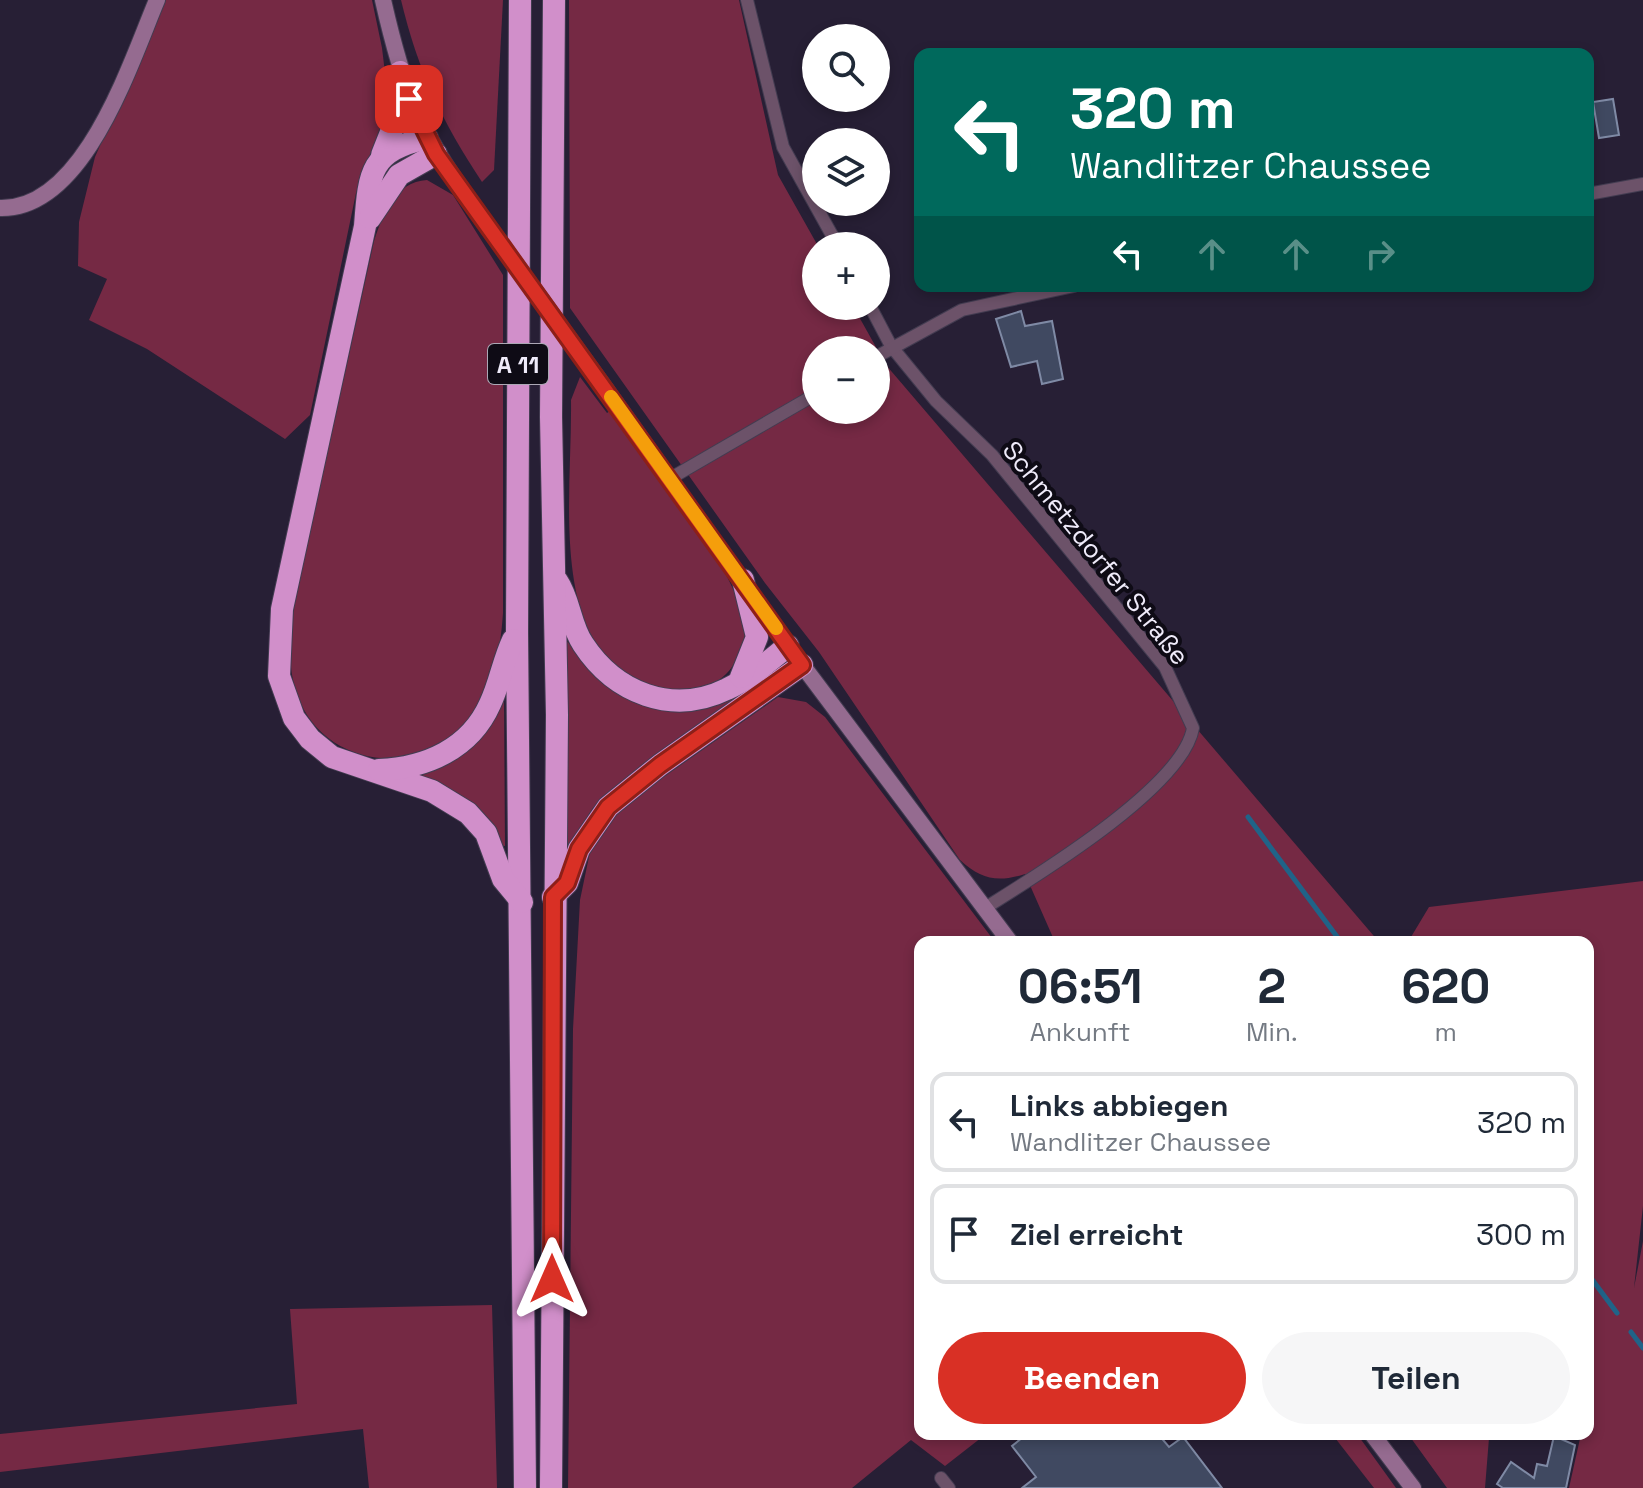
<!DOCTYPE html>
<html lang="de">
<meta charset="utf-8">
<style>
:root{--surface:#fff;--page:#f6f6f7;--text:#1f2937;--muted:#747a83;--line:#e0e1e3;--accent:#d93025}
body{margin:0;font-family:"Space Grotesk",sans-serif;background:var(--page);color:var(--text);height:100vh;display:flex;flex-direction:column;font-size:30px;white-space:nowrap}
*{box-sizing:border-box;margin:0}
p{font-size:26px;color:var(--muted)}
.icon{flex:none;width:44px;height:44px;fill:none;stroke:currentColor;stroke-width:2;stroke-linecap:round;stroke-linejoin:round}
.map{position:relative;flex:1;overflow:hidden}
.details{position:absolute;left:914px;top:936px;width:680px;height:504px;display:flex;flex-direction:column;background:var(--surface);border-radius:16px;box-shadow:0 4px 12px #0003}
.details>*{flex:none}
.guide{position:absolute;left:914px;top:48px;width:680px;height:244px;border-radius:16px;box-shadow:0 4px 12px #0003;background:#00695c;color:#fff;overflow:hidden}
.tools{position:absolute;left:802px;top:24px;display:grid;gap:16px}
.tools a{display:grid;place-items:center;width:88px;height:88px;border-radius:50%;background:var(--surface);box-shadow:0 4px 12px #0003;font-size:40px}
.pin{position:absolute;display:grid;place-items:center;width:68px;height:68px;color:#fff;margin:-34px;border-radius:16px;box-shadow:0 4px 12px #0006}
.me{position:absolute;width:88px;margin:-44px;rotate:0deg;stroke-linejoin:round;filter:drop-shadow(0 0 6px #0008)}
.turn{display:flex;align-items:center;gap:28px;height:168px;padding:0 24px;font-size:36px}
.turn .icon{width:104px;height:104px;stroke-width:2.5}
.turn b{display:block;font-size:56px;line-height:68px}
.lanes{display:flex;align-items:center;height:76px;padding:0 24px;background:#0003;justify-content:center;gap:40px;direction:ltr}
.lanes .off{opacity:.35}
.eta{display:flex;justify-content:space-evenly;align-items:center;height:136px;text-align:center}
.eta b{font-size:48px;font-weight:700;line-height:56px}
.cta{display:flex;gap:16px;margin-top:auto;padding:16px 24px}
.cta a{flex:1;height:92px;border-radius:48px;background:var(--accent);color:#fff;font-size:32px;font-weight:700;line-height:92px;text-align:center}
.cta a+a{background:var(--page);color:var(--text)}
ul{padding:0;list-style:none}
li{display:flex;align-items:center;gap:24px;height:100px;margin:0 16px 12px;padding:0 8px;border:4px solid var(--line);border-radius:16px}
li div{flex:1}
li b{display:block;font-size:30px}
li em{font-style:normal}
.map>svg:first-child{display:block}
</style>
<div class="map">
<svg width="1643" height="1488" viewBox="0 0 1643 1488">
<rect width="100%" height="100%" fill="#271f35"/>
<g fill="#752944" fill-rule="evenodd">
<path d="M164 0H372L382 48 389 106 379 142 369 157 356 193 310 415 285 439 147 349 89 320 107 279 78 266 79 222 95 157Z"/>
<path d="M401 0H503L494 170 482 182C442 122 418 71 401 0Z"/>
<path d="M569 0H739L778 175 818 246 816 306H853L886 365 1379 942H1055L1025 874C997 883 981 879 960 860L819 652 765 583 570 308ZM816 350H876V410H816Z"/>
<path d="M427 180 453 195 503 275V613C500 656 494 679 471 716 467 722 463 731 457 735 404 778 320 761 297 694 287 666 290 637 293 609L374 241C383 214 395 182 427 180Z"/>
<path d="M580 377 607 413 610 411C652 467 722 548 743 614 748 629 745 640 739 654 713 719 612 688 589 634 559 563 572 475 571 400Z"/>
<path d="M565 640 644 704 748 689 593 808 568 846Z"/>
<path d="M504 697 505 846 498 845 410 775Z"/>
<path d="M778 697 806 702 825 717 995 942H920V1434H986L945 1466 911 1440 852 1488H568L573 1029 580 900 591 847 612 813Z"/>
<path d="M1643 881V1206L1634 1288 1643 1241V1488H1569L1581 1434H1588V942H1408L1429 907Z"/>
<path d="M492 1305 497 1488H369L363 1429 0 1472V1434L297 1404 290 1309Z"/>
<path d="M1332 1434H1357L1396 1488H1374Z"/>
<path d="M1408 1434H1495L1489 1438 1485 1488H1447Z"/>
</g>
<g fill="none" stroke-linecap="round" stroke-linejoin="round">
<g stroke="#206388" stroke-width="5">
<path d="M1248 817 1341 942"/>
<path d="M1588 1274 1617 1313"/>
<path d="M1631 1332 1643 1348"/>
</g>
</g>
<g fill="#404961" stroke="#7f8aa5" stroke-width="2">
<path d="M1613 99 1619 135 1599 138 1593 102Z"/>
<path d="M1021 311 1025 326 1052 321 1063 379 1042 384 1037 361 1011 367 996 319Z"/>
<path d="M1027 1434H1158L1169 1447 1183 1437 1222 1488H1022L1036 1477 1012 1446Z"/>
<path d="M1554 1436 1575 1445 1566 1488H1503L1497 1484 1511 1462 1534 1478 1537 1464 1547 1466Z"/>
</g>
<g fill="none" stroke-linecap="round" stroke-linejoin="round">
<defs>
<g id="street">
<path d="M747 0 783 147 838 246"/>
<path d="M1588 194 1643 184"/>
<path d="M870 306 891 346 936 401 992 455 1165 667 1193 728C1183 787 1036 876 985 908"/>
<path d="M876 357 962 310 1074 286"/>
<path d="M671 478 816 394"/>
<path d="M941 1478 949 1488"/>
</g>
<g id="secondary">
<path d="M383 0C403 88 418 129 471 203"/>
<path d="M0 208C84 210 130 64 157 0"/>
<path d="M602 384 788 646 1010 942"/>
<path d="M1372 1434 1413 1488"/>
</g>
<g id="highway">
<path d="M520 0 517 632 525 1488"/>
<path d="M427 138C370 151 369 172 365 226L282 609 279 676 294 718 310 739 332 757 432 791 468 813 486 833 503 879 522 902"/>
<path d="M382 155 397 117 400 72"/>
<path d="M370 218 399 175 436 154"/>
<path d="M557 581C570 600 570 625 583 644 615 693 672 716 727 689 749 679 769 661 788 646"/>
<path d="M741 677 757 637 743 580"/>
<path d="M379 770C426 768 470 749 490 704 500 683 503 661 513 640"/>
<path d="M553 897 567 883 579 849 608 807 660 765 802 665"/>
<path d="M551 1488 557 715 551 417 554 0"/>
</g>
</defs>
<use href="#street" stroke="#433c51" stroke-width="14"/>
<use href="#secondary" stroke="#433c51" stroke-width="18"/>
<use href="#highway" stroke="#433c51" stroke-width="24"/>
<use href="#street" stroke="#6c5269" stroke-width="12"/>
<use href="#secondary" stroke="#956b90" stroke-width="16"/>
<use href="#highway" stroke="#d18fca" stroke-width="22"/>
<defs>
<path id="secondary-bridge" d="M471 203 602 384"/>
</defs>
<use href="#secondary-bridge" stroke="#433c51" stroke-width="18" stroke-linecap="butt"/>
<use href="#secondary-bridge" stroke="#956b90" stroke-width="16"/>
</g>
<g fill="none" stroke-linecap="round" stroke-linejoin="round">
<defs>
<path id="route" d="M409 99 436 154 802 665 660 765 608 807 579 849 567 883 553 897 552 1279"/>
</defs>
<use href="#route" stroke="#8d1f18" stroke-width="20"/>
<use href="#route" stroke="#d93025" stroke-width="14"/>
<path stroke="#f59e0b" stroke-width="14" d="M611 397 776 628"/>
</g>
<g text-anchor="middle" dominant-baseline="central" stroke-width="8" stroke-linejoin="round" paint-order="stroke">
<rect fill="#0e0b15" stroke="#aca8b5" stroke-width="2" x="488" y="344" width="60" height="40" rx="6"/>
<g font-size="24" font-weight="bold" fill="#efebfa">
<text x="518" y="364">A 11</text>
</g>
<g font-size="26" fill="#efebfa" stroke="#0e0b15">
<text transform="translate(1096 553) rotate(51)">Schmetzdorfer Straße</text>
</g>
</g>
</svg>
<div class="tools">
<a><svg class="icon" aria-label="search" viewBox="0 0 24 24"><circle cx="10" cy="10" r="6"/><path d="M15 15l6 6"/></svg></a>
<a><svg class="icon" aria-label="layers" viewBox="0 0 24 24"><path d="M12 4l9 5-9 5-9-5zM3 14l9 5 9-5"/></svg></a>
<a>+</a>
<a>−</a>
</div>
<div class="pin" style="left:409px;top:99px;background:#d93025"><svg class="icon" aria-label="arrive" viewBox="0 0 24 24"><path d="M6 21V4h12l-3 4 3 4H6"/></svg></div>
<svg class="me" style="left:552px;top:1279px" viewBox="-20 -20 40 40"><path d="M0-17L14 15 0 8-14 15z" fill="#d93025" stroke="#fff" stroke-width="4"/></svg>
<div class="guide">
<div class="turn"><svg class="icon" aria-label="left" viewBox="0 0 24 24"><path d="M17 20v-9H6M10 6l-5 5 5 5"/></svg><div><b>320 m</b>Wandlitzer Chaussee</div></div>
<div class="lanes"><svg class="icon" aria-label="left" viewBox="0 0 24 24"><path d="M17 20v-9H6M10 6l-5 5 5 5"/></svg><svg class="icon off" aria-label="ahead" viewBox="0 0 24 24"><path d="M12 20V5M6 11l6-6 6 6"/></svg><svg class="icon off" aria-label="ahead" viewBox="0 0 24 24"><path d="M12 20V5M6 11l6-6 6 6"/></svg><svg class="icon off" aria-label="right" viewBox="0 0 24 24"><path d="M7 20v-9h11M14 6l5 5-5 5"/></svg></div>
</div>
<section class="details">
<div class="eta">
<div><b>06:51</b><p>Ankunft</p></div>
<div><b>2</b><p>Min.</p></div>
<div><b>620</b><p>m</p></div>
</div>
<ul>
<li><svg class="icon" aria-label="left" viewBox="0 0 24 24"><path d="M17 20v-9H6M10 6l-5 5 5 5"/></svg><div><b>Links abbiegen</b><p>Wandlitzer Chaussee</p></div><em>320 m</em></li>
<li><svg class="icon" aria-label="arrive" viewBox="0 0 24 24"><path d="M6 21V4h12l-3 4 3 4H6"/></svg><div><b>Ziel erreicht</b></div><em>300 m</em></li>
</ul>
<div class="cta"><a>Beenden</a><a>Teilen</a></div>
</section>
</div>
